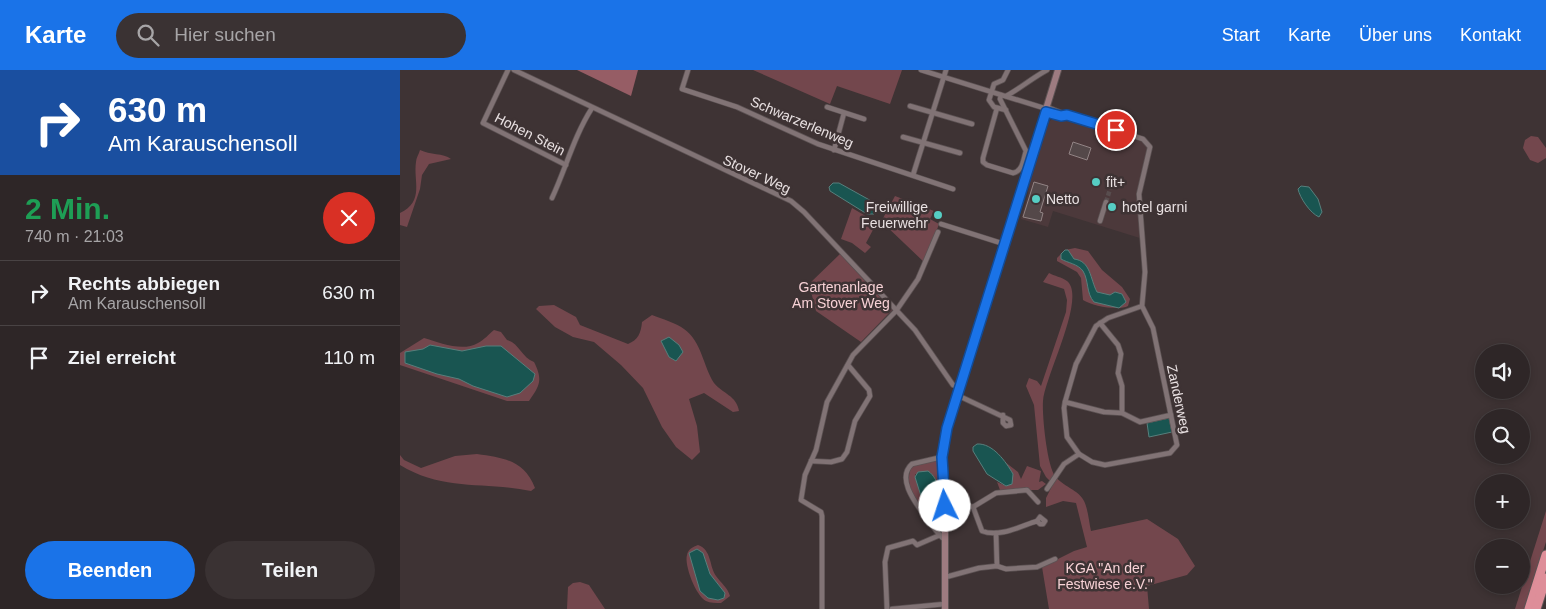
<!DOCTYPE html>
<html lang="de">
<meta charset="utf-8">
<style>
:root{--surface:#2e2627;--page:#3a3233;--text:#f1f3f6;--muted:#a7a5a7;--line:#494344;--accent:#1a73e8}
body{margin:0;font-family:Helvetica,sans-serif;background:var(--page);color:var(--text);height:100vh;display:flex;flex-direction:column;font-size:19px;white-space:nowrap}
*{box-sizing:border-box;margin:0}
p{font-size:16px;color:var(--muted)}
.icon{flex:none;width:28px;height:28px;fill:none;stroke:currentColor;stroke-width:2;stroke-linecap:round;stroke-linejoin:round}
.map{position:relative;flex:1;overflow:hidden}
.sheet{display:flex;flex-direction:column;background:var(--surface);width:400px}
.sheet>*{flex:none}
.banner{background:#1a4fa0;color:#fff;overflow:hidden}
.buttons{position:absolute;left:1075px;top:274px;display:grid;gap:10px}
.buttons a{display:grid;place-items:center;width:55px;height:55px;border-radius:50%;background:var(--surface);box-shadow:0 2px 8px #0003,0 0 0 1px var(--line);font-size:25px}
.pin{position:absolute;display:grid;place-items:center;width:42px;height:42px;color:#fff;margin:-21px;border:2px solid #fff;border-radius:50%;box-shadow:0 1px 5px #0007}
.me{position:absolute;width:55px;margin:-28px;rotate:356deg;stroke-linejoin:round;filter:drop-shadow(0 0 4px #0008)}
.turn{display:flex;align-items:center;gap:18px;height:105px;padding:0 25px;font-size:22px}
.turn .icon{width:65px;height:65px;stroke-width:2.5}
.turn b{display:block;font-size:35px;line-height:42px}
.round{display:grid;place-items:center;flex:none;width:52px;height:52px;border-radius:26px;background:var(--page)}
.headline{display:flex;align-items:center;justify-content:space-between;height:85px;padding:0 25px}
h1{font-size:30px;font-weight:700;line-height:38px;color:#1e9e55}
.action{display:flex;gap:10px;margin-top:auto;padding:10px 25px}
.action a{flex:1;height:58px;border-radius:30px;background:var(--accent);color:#fff;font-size:20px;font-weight:700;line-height:58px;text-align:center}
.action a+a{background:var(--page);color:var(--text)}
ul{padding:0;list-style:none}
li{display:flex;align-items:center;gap:15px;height:65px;padding:0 25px;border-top:1px solid var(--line)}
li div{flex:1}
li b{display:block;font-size:19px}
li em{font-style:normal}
header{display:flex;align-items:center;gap:30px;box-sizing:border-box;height:70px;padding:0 25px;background:var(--accent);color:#fff}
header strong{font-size:24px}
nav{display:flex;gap:28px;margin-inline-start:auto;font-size:18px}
.search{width:350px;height:45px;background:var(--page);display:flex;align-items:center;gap:12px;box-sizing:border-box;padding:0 18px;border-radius:28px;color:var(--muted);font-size:19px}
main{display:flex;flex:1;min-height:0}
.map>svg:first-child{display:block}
</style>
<header>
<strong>Karte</strong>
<div class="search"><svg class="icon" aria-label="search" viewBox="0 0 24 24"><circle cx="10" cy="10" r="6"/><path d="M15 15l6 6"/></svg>Hier suchen</div>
<nav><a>Start</a><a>Karte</a><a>Über uns</a><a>Kontakt</a></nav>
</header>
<main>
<section class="sheet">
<div class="banner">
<div class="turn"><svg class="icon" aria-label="right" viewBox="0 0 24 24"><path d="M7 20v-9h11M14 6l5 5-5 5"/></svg><div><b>630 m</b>Am Karauschensoll</div></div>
</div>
<div class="headline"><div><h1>2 Min.</h1><p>740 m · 21:03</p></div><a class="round" style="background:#d93025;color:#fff"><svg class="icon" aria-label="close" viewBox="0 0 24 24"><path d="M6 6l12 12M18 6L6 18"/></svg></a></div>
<ul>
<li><svg class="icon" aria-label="right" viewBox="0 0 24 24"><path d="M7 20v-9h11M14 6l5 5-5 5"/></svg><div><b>Rechts abbiegen</b><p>Am Karauschensoll</p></div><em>630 m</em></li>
<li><svg class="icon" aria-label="arrive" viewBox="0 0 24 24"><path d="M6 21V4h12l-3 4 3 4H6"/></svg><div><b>Ziel erreicht</b></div><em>110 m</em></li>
</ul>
<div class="action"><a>Beenden</a><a>Teilen</a></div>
</section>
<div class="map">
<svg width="1146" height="539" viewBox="0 0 1146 539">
<rect width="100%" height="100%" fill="#3e3334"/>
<path fill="#4c393b" d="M676 48 743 69 750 77 740 112 743 169 653 141 648 157 621 149 628 124 629 111 647 53 651 50Z"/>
<g fill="#73474d" fill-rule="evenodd">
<path d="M353 0H502L490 34 437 16 430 34Z"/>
<path d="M1131 66 1138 67 1146 78V88L1138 93 1130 90 1123 78 1125 70Z"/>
<path d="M20 80C30 85 43 83 51 89L29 94 22 105 20 119 7 157 0 155V143C25 131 13 111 16 92 16 88 19 84 20 80Z"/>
<path d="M495 126 534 141 530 149 539 154 525 193 483 153 475 156 466 173 471 177 465 183 452 173 441 169 452 138 476 152 482 150Z"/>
<path d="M675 178 688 181 702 200 722 217 730 229 728 236C719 241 692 236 683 230L681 208 677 202 657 191V188L665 180Z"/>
<path d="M440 184 492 240 461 272 416 241 409 214Z"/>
<path d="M649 203C654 206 662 207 667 211 687 227 645 306 643 331 642 346 647 395 655 406 662 416 679 420 684 431 688 439 689 452 691 461L747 449 778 469 795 496 787 505 747 516 749 539H649L642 497 674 481 687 477 676 433 663 431 646 437V428L653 414 646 407 640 396 634 335 626 316 629 308 637 311 641 316 666 242 667 230 664 219 643 212Z"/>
<path d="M154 235 176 247 180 255 228 274C238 270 241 263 242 252L252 245C262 249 276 253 284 259 302 272 303 296 314 313 322 323 337 326 339 341L333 342 304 323 289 329 297 356 300 382 292 390 276 377 262 357 243 318 221 295 194 272 173 267 155 257 136 239 139 236Z"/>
<path d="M94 260 101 262 107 270C119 273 122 288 134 292 143 310 140 315 129 331H107L0 295V283L24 268C40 273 63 282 78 273 84 270 89 264 94 260Z"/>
<path d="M77 384C104 388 124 390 135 418L131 421C84 411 44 422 0 395V385L4 390 21 398 55 386Z"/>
<path d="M537 390 540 399 543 459 541 460C524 451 499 414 513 395ZM515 404 537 412 539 437 524 432Z"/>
<path d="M605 392 618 402 621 409 627 396 641 401 639 412 642 411 646 414 638 420H600L597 412 606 416 613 404Z"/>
<path d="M1146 441V472L1124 539H1115Z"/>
<path d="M298 475C312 480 309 496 316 506 321 513 328 518 330 526L321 533C316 533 310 533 306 531 296 526 284 495 287 485 288 479 293 477 298 475Z"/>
<path d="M180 512 189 515 205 539H167L168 517 173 513Z"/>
</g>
<path fill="#965d65" d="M177 0H238L231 26Z"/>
<g fill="#195551" stroke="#577f7c">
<path d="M433 113H439L475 133 477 138 474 144H467L430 121 429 117Z"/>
<path d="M901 116 909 117 918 129 922 142 919 147C910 143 900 128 898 119Z"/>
<path d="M665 180H668L674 189C691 191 690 209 697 222L710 225 715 222 722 224 726 232 719 238 694 232C686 223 689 211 683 201 678 194 668 193 661 189V184Z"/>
<path d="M269 267 279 275 283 282 276 291 269 287 261 271Z"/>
<path d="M30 275 62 281 86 276H101L135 304 133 311 120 323 107 327 73 316 59 309 37 304 5 293V282L23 279Z"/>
<path d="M769 348 772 362 749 367 747 353Z"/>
<path d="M577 374C593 373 606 392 613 404L612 414 606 416 587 404 573 381V377Z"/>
<path d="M528 401C540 409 542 430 537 442L533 443 521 426 515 407 518 402Z"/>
<path d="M297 479 303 483 310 504 325 523 324 528 318 530 308 528 300 521 289 483Z"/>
</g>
<g fill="#544849" stroke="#928485">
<path d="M673 72 691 78 687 90 669 84Z"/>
<path d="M634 112 648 116 640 142 643 143 641 151 623 147Z"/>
</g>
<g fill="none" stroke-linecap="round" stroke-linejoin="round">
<path stroke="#584d4e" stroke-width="4.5" stroke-dasharray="4.5 2" stroke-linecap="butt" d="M706 132 714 107"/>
<defs>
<g id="street">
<path d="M108 0 83 53 166 95"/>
<path d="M114 0 391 131 404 142 515 260 553 315 559 317"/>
<path d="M288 0 282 19 337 37 418 74 553 119"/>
<path d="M521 0 647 39"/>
<path d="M606 26C621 18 632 8 647 0"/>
<path d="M510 36 572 54"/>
<path d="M427 37 464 49"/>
<path d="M647 37 667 45 743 69 750 77 739 124 745 202 742 236 753 258 777 375 770 383 705 395 692 392 679 384 667 367 664 338 665 332 676 294 696 256 708 248 742 236"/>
<path d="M597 38 583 88V92L587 95 613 103C623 101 623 90 626 81L600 29 601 25"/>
<path d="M606 40 594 37 589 30 594 14 603 10 608 0"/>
<path d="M646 42 661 46 667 45"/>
<path d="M503 67 560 83"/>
<path d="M434 80 444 43"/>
<path d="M513 105 546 0"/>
<path d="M152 128C166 98 174 66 192 38"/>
<path d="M700 151 706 132"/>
<path d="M541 154 604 174"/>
<path d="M700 253 718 275 721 284 718 303 722 316V343"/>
<path d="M557 325 610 350 611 355 606 356 603 353V345"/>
<path d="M665 332 704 342 722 343 740 352 771 345"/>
<path d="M542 387 512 394C495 409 518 436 527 449 533 456 538 465 545 470"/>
<path d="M411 391 431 392 442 389 447 382 455 351 470 326 469 320 448 295"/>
<path d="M647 419 664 394 679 384"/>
<path d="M545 436 566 435 573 437 582 461C599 468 621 456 637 451L640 447 645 451 643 454H640L637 451"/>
<path d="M573 437 596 423 627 420 638 432"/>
<path d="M596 463 597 496"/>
<path d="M546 507 579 498 597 496 606 499 637 497 655 489"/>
<path d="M422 539V446L421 442 401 430 405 405 416 380 427 332 453 285 496 241 518 209 538 162"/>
<path d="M487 539 485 492 488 478 513 471 517 475 540 465"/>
<path d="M492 539 545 534"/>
</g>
<path id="secondary" d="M545 539V436L542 387 544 371 658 0"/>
<g id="highway">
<path d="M1129 539 1146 485"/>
<path d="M1136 539 1146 508"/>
</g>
</defs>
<use href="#street" stroke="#5c5253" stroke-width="6"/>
<use href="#secondary" stroke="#5c5253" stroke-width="8"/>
<use href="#highway" stroke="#5c5253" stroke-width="11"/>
<use href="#street" stroke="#817375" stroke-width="4.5"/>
<use href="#secondary" stroke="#9d7b80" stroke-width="6"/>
<use href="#highway" stroke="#de8e99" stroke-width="9"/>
</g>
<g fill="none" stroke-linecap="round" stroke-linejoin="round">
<defs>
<path id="route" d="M545 436 542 387 547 358 646 42 661 46 667 45 716 60"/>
</defs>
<use href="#route" stroke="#114b97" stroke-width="12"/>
<use href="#route" stroke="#1a73e8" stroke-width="9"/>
</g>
<g fill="#56cec4" stroke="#3e3334" stroke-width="2">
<circle cx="696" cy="112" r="5"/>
<circle cx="636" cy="129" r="5"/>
<circle cx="712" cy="137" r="5"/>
<circle cx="538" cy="145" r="5"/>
</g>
<g text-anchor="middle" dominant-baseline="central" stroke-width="5" stroke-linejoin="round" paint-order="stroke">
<g font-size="14" fill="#e9e1e2" stroke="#3e3334">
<text transform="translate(402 52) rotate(23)">Schwarzerlenweg</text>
<text transform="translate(130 64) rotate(27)">Hohen Stein</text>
<text transform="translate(357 104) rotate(25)">Stover Weg</text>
<text transform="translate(779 329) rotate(78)">Zanderweg</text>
</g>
<g font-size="14" fill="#e9e1e2" stroke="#3e3334" text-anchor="start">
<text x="706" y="112">fit+</text>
<text x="646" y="129">Netto</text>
<text x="528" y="137" text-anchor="end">Freiwillige<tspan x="528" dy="16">Feuerwehr</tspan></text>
<text x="722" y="137">hotel garni</text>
</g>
<g font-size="14" fill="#f8d2d6" stroke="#3e3334">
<text x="441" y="217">Gartenanlage<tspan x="441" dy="16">Am Stover Weg</tspan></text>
<text x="705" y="498">KGA "An der<tspan x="705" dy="16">Festwiese e.V."</tspan></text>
</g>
</g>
</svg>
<div class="buttons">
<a><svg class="icon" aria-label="sound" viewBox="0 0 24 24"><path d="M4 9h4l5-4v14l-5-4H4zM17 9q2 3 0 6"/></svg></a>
<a><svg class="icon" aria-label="search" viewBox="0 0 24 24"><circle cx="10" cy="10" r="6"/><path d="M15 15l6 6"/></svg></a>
<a>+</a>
<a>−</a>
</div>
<div class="pin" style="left:716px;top:60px;background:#d93025"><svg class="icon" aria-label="arrive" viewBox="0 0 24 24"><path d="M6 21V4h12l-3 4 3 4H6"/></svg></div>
<svg class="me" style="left:545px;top:436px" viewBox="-20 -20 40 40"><circle r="19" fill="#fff"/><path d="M0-13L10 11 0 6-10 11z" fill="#1a73e8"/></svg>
</div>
</main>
